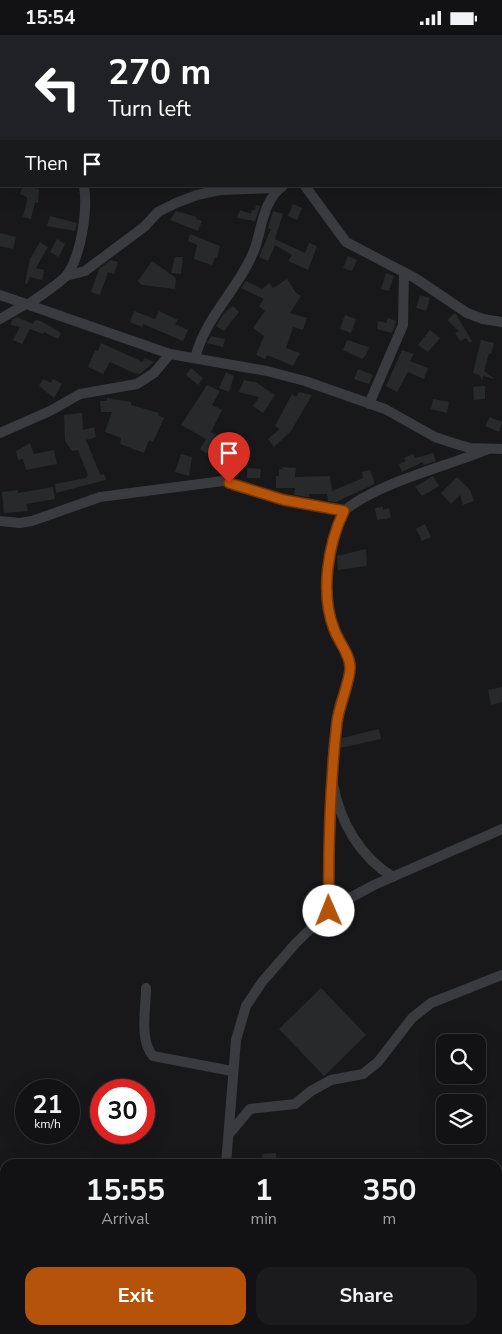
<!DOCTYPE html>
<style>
:root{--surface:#121214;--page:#1b1b1d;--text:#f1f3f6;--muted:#9c9ea0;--line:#313234;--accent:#b45309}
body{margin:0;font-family:"Nunito Sans",sans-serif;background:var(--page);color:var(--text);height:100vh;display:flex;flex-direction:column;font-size:19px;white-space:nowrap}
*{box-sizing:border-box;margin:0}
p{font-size:16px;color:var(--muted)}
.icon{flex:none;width:28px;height:28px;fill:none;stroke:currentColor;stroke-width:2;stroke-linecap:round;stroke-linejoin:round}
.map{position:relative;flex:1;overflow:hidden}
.panel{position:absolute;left:0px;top:1124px;width:502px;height:176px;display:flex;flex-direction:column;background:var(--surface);border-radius:15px 15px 0 0;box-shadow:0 5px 20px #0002,0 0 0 1px var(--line)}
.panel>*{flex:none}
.top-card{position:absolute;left:0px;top:0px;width:502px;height:152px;box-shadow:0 5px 20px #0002,0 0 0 1px var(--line);background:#202124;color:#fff;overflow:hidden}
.tools{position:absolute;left:436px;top:999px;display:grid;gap:10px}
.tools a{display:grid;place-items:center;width:50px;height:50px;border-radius:10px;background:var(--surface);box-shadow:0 5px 20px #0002,0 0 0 1px var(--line);font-size:25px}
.speed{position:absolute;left:15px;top:1044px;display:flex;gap:10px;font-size:25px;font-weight:700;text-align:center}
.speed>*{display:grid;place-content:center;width:65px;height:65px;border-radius:50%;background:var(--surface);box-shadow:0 5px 20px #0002,0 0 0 1px var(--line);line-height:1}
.speed small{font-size:12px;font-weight:400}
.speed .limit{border:8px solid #d22;background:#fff;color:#111}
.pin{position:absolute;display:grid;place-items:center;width:42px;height:42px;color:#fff;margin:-51px -21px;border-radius:50% 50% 50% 0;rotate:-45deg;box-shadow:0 0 5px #0007}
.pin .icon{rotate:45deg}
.me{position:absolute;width:55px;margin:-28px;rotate:359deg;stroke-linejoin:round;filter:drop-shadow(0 0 4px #0008)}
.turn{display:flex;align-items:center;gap:18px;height:105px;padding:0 25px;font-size:22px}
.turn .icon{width:65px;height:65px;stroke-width:2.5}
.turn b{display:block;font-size:35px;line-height:42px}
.then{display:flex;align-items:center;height:48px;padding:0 25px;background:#0003;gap:10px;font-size:19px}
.eta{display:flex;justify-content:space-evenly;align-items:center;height:85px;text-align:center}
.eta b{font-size:30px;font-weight:700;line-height:35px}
.button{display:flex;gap:10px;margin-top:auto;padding:10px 25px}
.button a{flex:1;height:58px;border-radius:15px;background:var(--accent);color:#fff;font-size:20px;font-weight:700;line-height:58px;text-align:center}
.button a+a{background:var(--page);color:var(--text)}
.status{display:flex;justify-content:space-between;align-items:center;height:35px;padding:0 25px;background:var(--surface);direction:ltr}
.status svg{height:14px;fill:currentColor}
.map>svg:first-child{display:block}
</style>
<div class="status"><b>15:54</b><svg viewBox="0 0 49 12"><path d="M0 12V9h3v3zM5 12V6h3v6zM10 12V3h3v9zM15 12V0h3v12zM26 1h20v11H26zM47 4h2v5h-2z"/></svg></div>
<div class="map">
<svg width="502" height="1299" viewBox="0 0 502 1299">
<rect width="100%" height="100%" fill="#18181a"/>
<g fill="#28292b">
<path d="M23 151 39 154 38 168 35 167 31 184 23 182 27 165V162L20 159Z"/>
<path d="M293 169 302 173 297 185 288 181Z"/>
<path d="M256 170 260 171 255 186 237 183 240 175 251 179 252 175H255Z"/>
<path d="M176 176 197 182 196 184 202 186 198 196 170 185Z"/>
<path d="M273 176 283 179 275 204 305 218 309 208 317 211 308 235 288 226 292 220 275 210 268 226 259 222 271 194 268 193Z"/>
<path d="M50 181 77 188 75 196 47 191Z"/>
<path d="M0 198 16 202 13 214 0 211Z"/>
<path d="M190 199 220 211 217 223 215 222 212 230 194 224 197 210 188 206Z"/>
<path d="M57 204 65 209 59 222 50 217Z"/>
<path d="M40 207 48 212 36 233 44 235 42 245 30 242 27 249 25 248 30 224Z"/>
<path d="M348 221 357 225 352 236 343 233Z"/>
<path d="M175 222H183L181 239 171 238Z"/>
<path d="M111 225 118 227 114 239 108 237 100 260 91 257 99 234Z"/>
<path d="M152 226 176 243 175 254 142 250 138 246Z"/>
<path d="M386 238 394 241 389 256 381 254Z"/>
<path d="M287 244 296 258 301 261 290 278 307 283 303 295 293 292 286 313 300 318 293 331 267 320 265 324 256 320 264 301 253 293 265 276 259 271 264 264 241 253 246 246 262 254 269 248 273 253Z"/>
<path d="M420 260 430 263 426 276 416 273Z"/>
<path d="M233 271 239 277 224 296 216 291 224 278Z"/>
<path d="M134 276 155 284 159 276 178 285 175 289 188 295 183 306 143 289 142 292 130 287Z"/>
<path d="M455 278 472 306 470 308 466 303 460 306 455 298 459 296 447 285Z"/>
<path d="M345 280 356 284 351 298 340 294Z"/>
<path d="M17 282 33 289 35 285 41 286 61 298 58 304 44 297 43 299 30 294 22 309 13 305 20 292 11 290 12 285Z"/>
<path d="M388 283 396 286 392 298 377 294 378 286 386 288Z"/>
<path d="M430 295 440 303 428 317 418 310Z"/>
<path d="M211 301 225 304 223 312 207 308Z"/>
<path d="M347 305 369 312 366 320 362 324 343 315Z"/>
<path d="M481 305 494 308 491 319 489 318 484 336 495 344 483 341 482 345 479 340 473 338Z"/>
<path d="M101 308 143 327 144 323 154 327 140 339 134 338 110 327 103 339 88 332 95 315 98 316Z"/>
<path d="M402 315 414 319 410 326 428 333 424 344 408 337 397 357 386 351Z"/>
<path d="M191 333 203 343 198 350 186 340Z"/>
<path d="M358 334 373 340 369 349 354 344Z"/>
<path d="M226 337 234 341 229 357 219 353Z"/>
<path d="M43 344 51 348 53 344 62 349 54 363 39 351Z"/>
<path d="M244 345 253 347 254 346 275 360 263 378 253 371 259 362 239 357Z"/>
<path d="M207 350 220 356 212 370 222 375 211 397 218 401 207 419 200 414 206 404 181 390Z"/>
<path d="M485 351V364L474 365 473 352Z"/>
<path d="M299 357 312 360 291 396 274 412 268 404 280 394 275 391 292 359 296 362Z"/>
<path d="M107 363 131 367V370L159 378 158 380 164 383 153 407 149 405 144 418 120 409 121 403 105 397 112 377H101L100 366H107Z"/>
<path d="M433 364 449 367 447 378 431 374Z"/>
<path d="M82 378 83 395 94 392 96 402 86 405 99 437 101 440 104 439 106 445 56 458 55 449 86 443 88 440 78 415 72 416 65 406 64 380Z"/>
<path d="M490 382 502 387 499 397 485 391Z"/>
<path d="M30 408 34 419 54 415 57 429 26 435 23 424 18 425 16 416Z"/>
<path d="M433 418 436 426 424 430 423 427 402 437 399 429 406 426 404 423 413 419 415 423Z"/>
<path d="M181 419 192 422 189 441 175 437Z"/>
<path d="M281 432 296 433 295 442 330 441 332 456 363 443 362 437 370 435 375 449 336 467 328 466 327 459H309V462L294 460 295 453H276V441H279V434H283Z"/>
<path d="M247 433 261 434 260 443H247Z"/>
<path d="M433 441 439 451 422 461 415 452Z"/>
<path d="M457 442 470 455 474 466 463 470 460 460 451 469 441 458Z"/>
<path d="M53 452 55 464 26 469 28 476 4 478 2 457 18 455V458Z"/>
<path d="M383 472V475L389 473 391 483 377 485 375 473Z"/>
<path d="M425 489 431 502 422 506 416 494Z"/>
<path d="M366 514 367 531 338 535 337 521Z"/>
<path d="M502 652V667L491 670 488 655Z"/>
<path d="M379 694 381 704 340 713 342 703Z"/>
<path d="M321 953 366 1000 324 1041 279 994Z"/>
<path d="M276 1118V1129H262V1119Z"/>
</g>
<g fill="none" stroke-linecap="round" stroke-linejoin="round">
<path stroke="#404246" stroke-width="2" stroke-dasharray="2.5 4" stroke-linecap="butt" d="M332 0V1"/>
<g stroke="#3a3b3f" stroke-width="10">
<path d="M202 0 205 1"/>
<path d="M98 1V0"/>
<path d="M0 48H1"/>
<path d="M305 151 346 207 415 243 467 278 483 284 502 287"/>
<path d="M66 241 85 236 144 192 158 177 176 168 197 160 220 155 280 153"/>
<path d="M0 260 170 319 267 336 305 346 385 374 435 402 453 408 470 413 502 414"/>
<path d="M29 269C39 261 58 250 66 241 81 222 88 175 84 151"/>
<path d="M0 284 26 269"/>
<path d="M195 323C206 280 240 253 255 213 262 193 263 165 283 151"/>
<path d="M369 369 403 290 404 237"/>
<path d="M0 398 50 376 80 359 137 349 154 338 170 319"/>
<path d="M344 476C328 509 320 559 334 594 339 607 350 619 350 633 351 646 341 660 339 673 336 691 330 732 333 749 340 787 360 822 393 842"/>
<path d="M0 486 20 488 32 486 100 462 223 446 283 465 344 476C377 448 445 432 486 415"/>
<path d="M329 876 328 832 332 758"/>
<path d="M146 953C146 974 139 1005 153 1021L232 1036"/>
<path d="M229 1099 250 1074 295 1069 311 1056 331 1045 363 1039 378 1027 412 983 431 968 502 940"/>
<path d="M226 1129 236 1005 246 971 262 947 296 908 329 876 348 864 374 850 502 794"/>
<path d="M235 1295V1299"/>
</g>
</g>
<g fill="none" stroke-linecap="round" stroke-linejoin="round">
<defs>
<path id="route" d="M229 448 284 465 344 476C328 509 320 558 334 594 338 606 350 619 350 632 351 643 339 671 337 687 330 749 328 814 329 876"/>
</defs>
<use href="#route" stroke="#753606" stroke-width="12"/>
<use href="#route" stroke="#b45309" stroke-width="9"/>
</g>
</svg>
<div class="tools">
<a><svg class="icon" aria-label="search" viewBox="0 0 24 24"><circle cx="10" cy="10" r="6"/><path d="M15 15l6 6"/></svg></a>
<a><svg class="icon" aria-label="layers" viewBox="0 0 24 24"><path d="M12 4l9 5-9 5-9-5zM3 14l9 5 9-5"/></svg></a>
</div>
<div class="speed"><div>21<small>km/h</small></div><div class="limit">30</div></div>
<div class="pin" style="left:229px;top:448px;background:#d93025"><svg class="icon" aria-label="arrive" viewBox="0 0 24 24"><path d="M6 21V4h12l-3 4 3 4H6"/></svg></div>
<svg class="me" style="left:329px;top:876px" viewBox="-20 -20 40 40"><circle r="19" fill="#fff"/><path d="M0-13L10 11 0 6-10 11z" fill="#b45309"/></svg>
<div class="top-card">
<div class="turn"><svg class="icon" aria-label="left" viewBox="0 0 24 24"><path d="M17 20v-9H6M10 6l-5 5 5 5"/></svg><div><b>270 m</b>Turn left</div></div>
<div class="then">Then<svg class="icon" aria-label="arrive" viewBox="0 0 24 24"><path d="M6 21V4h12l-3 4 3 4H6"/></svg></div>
</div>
<section class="panel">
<div class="eta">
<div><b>15:55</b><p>Arrival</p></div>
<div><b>1</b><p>min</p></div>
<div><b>350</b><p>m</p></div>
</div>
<div class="button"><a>Exit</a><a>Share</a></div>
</section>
</div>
